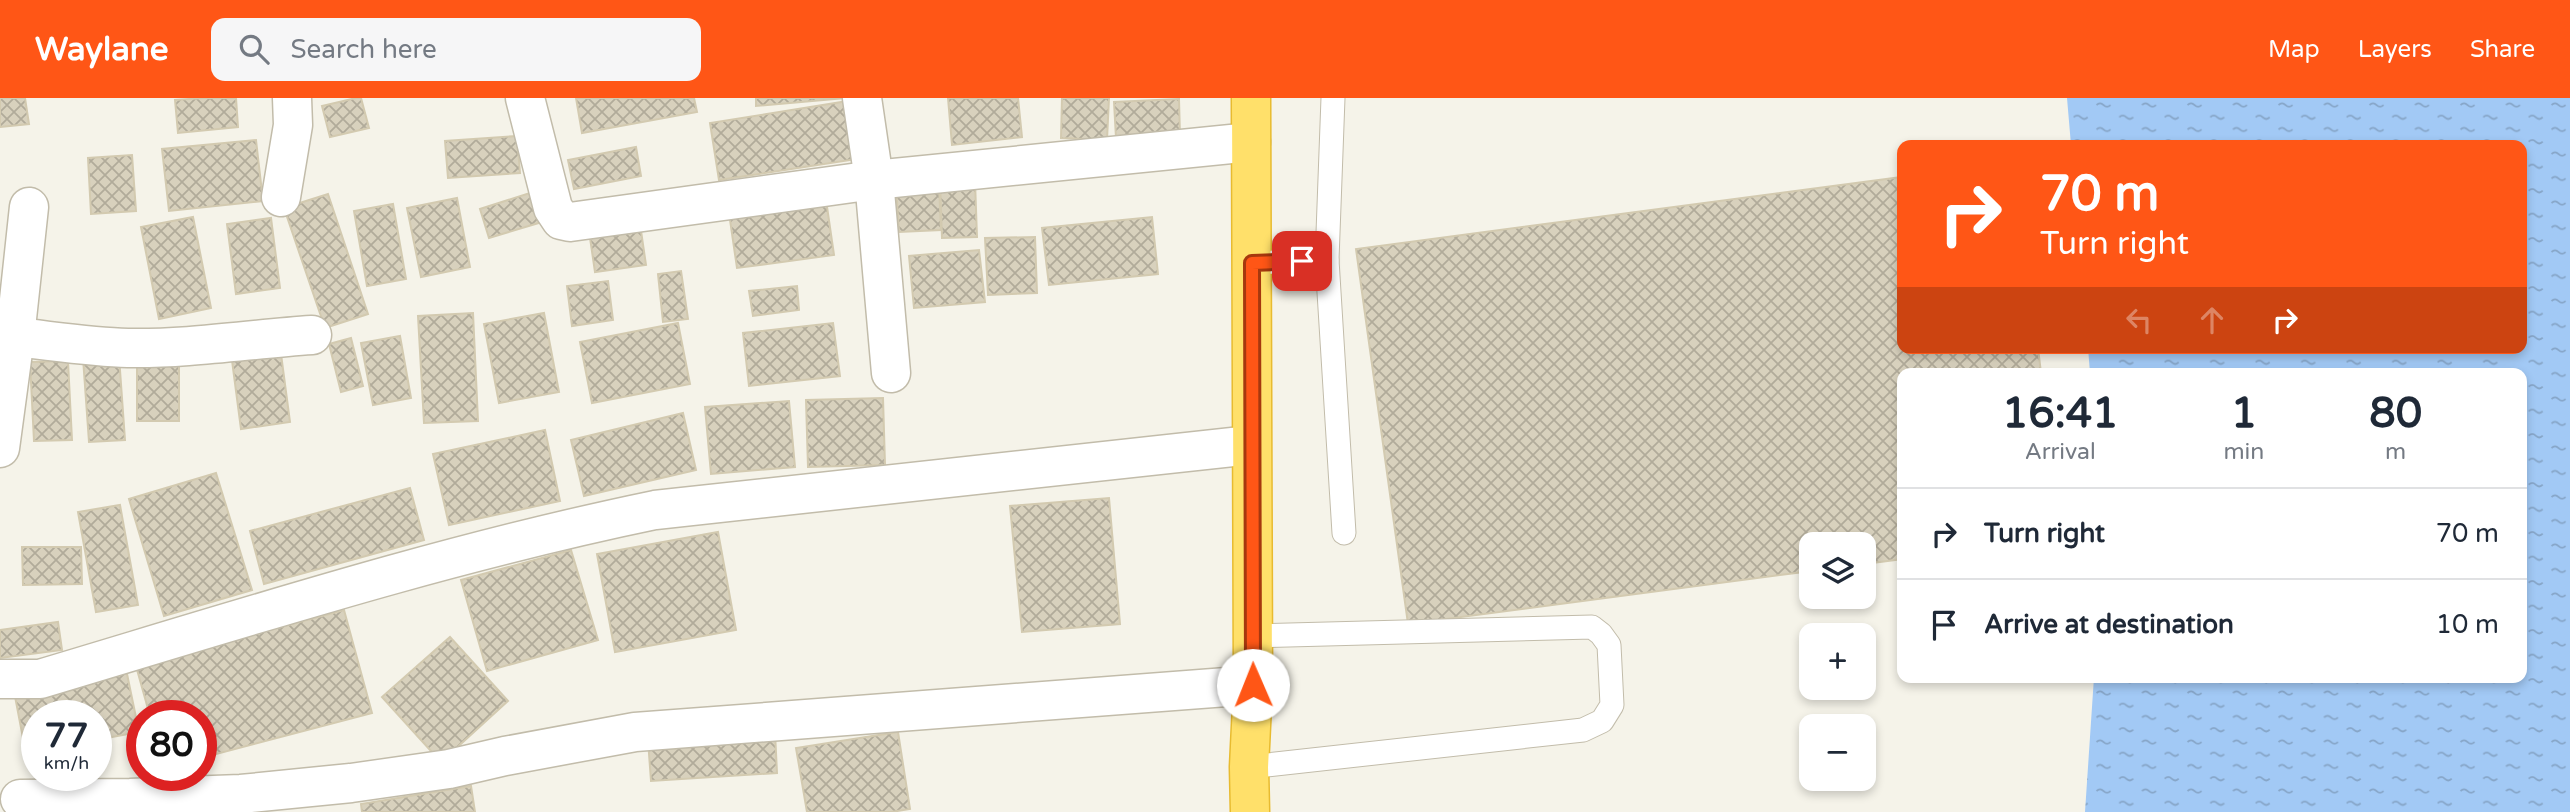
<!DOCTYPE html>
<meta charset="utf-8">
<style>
:root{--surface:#fff;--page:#f6f6f7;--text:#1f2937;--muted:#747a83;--line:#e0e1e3;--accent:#ff5616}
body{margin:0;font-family:"Varela Round",sans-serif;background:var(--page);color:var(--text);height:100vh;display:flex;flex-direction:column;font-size:26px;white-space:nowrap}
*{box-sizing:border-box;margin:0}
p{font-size:23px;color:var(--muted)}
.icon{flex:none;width:38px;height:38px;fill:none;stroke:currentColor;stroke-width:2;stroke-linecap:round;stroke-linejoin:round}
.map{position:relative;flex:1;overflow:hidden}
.side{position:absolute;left:1897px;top:270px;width:630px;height:315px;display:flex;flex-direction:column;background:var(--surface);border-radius:14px;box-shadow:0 4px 10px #0003}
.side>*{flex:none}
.guide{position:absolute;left:1897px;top:42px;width:630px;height:214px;border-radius:14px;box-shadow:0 4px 10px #0003;background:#ff5616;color:#fff;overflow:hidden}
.fabs{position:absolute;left:1799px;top:434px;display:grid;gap:14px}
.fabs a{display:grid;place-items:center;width:77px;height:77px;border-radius:14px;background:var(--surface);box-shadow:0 4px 10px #0003;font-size:35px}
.speed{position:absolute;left:21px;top:602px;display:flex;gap:14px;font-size:35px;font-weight:700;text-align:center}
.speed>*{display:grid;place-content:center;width:91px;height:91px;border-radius:50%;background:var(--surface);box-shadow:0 4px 10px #0003;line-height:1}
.speed small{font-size:18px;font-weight:400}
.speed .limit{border:10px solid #d22;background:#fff;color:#111}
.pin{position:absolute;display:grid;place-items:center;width:60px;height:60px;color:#fff;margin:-30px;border-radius:14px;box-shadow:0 4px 10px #0006}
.me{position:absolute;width:77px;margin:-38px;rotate:359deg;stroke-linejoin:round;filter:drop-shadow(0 0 5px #0008)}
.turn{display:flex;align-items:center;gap:24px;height:147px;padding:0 28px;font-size:32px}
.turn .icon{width:91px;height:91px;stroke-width:2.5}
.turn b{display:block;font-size:49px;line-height:60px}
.lanes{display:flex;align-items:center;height:66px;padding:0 28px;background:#0003;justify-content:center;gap:35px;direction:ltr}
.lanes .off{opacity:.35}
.eta{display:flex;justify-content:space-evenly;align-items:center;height:119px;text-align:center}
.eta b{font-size:42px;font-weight:800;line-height:49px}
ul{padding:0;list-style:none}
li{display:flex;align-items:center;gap:21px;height:91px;padding:0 28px;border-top:2px solid var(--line)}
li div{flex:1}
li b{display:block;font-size:26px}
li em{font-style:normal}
header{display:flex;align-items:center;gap:42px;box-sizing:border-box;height:98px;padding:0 35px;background:var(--accent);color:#fff}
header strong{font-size:33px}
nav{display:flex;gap:38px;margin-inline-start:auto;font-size:24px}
.search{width:490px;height:63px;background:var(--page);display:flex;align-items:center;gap:18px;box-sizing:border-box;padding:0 24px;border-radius:14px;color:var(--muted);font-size:26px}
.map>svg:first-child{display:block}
</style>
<header>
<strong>Waylane</strong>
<div class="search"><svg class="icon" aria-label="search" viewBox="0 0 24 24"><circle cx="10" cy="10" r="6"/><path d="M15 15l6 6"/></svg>Search here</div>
<nav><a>Map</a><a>Layers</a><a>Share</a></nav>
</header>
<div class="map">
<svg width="2570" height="714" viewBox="0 0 2570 714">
<defs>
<pattern id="water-ripples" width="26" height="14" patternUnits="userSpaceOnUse" patternTransform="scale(1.75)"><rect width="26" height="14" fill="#a2c9f5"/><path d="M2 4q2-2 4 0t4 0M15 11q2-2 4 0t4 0" fill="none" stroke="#86a5c7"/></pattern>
<pattern id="building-cross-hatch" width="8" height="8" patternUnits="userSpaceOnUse" patternTransform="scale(1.75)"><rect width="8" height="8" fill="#d8d1bd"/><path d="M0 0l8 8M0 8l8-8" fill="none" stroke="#b1ab9a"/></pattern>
</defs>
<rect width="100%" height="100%" fill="#f5f3e9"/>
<path fill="url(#water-ripples)" d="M2067 0H2570V714H2085L2094 579H2522V275H2090L2088 250H2522V47H2071Z"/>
<g fill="url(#building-cross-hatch)" stroke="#d3cab0" stroke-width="2">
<path d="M0 0H25L29 26 0 29Z"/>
<path d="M203 0H236L238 29 178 35 175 2Z"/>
<path d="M356 0H361L369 30 330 39 322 8Z"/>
<path d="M576 0H694L697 14 582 35Z"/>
<path d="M756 0H846L756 8Z"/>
<path d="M948 0H1018L1022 39 952 47Z"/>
<path d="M1062 0H1109L1107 42 1061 40Z"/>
<path d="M1179 1 1180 38 1116 40 1114 4Z"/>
<path d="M848 3 857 61 719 82 710 25Z"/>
<path d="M517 38 520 75 448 80 445 43Z"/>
<path d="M256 42 263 103 169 113 162 51Z"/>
<path d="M636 49 641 78 574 91 568 62Z"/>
<path d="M132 57 136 113 91 116 88 60Z"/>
<path d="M1902 79V250H2038L2041 275H1902V461L1864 466V446H1811V473L1408 526 1356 151Z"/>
<path d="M940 83H975L977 139 942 140Z"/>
<path d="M939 87 941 132 899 134 896 89Z"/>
<path d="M533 94 542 124 489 140 480 111Z"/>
<path d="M825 95 834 157 737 170 728 108Z"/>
<path d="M328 96 368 216 325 230 284 110Z"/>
<path d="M457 100 470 169 421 179 407 110Z"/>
<path d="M393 106 406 181 367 188 354 113Z"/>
<path d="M193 119 211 210 159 221 141 129Z"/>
<path d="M1152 119 1158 176 1049 187 1042 130Z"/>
<path d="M271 120 280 190 236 196 227 126Z"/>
<path d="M640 126 646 167 595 174 589 133Z"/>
<path d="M1035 139 1037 195 988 197 985 140Z"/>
<path d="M979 152 985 204 914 210 909 158Z"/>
<path d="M681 173 688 221 663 224 658 176Z"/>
<path d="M608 183 613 222 572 228 567 188Z"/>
<path d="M797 188 799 212 753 218 749 193Z"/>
<path d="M473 215 478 323 424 325 418 218Z"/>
<path d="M544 215 559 294 499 305 484 226Z"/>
<path d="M678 225 690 286 592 305 580 244Z"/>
<path d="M833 225 840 278 749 288 743 235Z"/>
<path d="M400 238 411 300 373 307 361 245Z"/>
<path d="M351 240 363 288 341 294 329 246Z"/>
<path d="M279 241 290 324 241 331 230 247Z"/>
<path d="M119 258 125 342 89 344 83 260Z"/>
<path d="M68 263 72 342 34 343 30 264Z"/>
<rect x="137" y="266" width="42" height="57"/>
<path d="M883 300 885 367 808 369 806 302Z"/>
<path d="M789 303 795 369 711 376 705 309Z"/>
<path d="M683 315 696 372 584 398 571 342Z"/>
<path d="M545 332 560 403 449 427 433 356Z"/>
<path d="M216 375 252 492 164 518 129 401Z"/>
<path d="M410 390 424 442 264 486 250 433Z"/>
<path d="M1109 400 1120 526 1022 534 1010 408Z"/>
<path d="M120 407 138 507 96 514 78 414Z"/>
<path d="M718 434 736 532 615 554 597 456Z"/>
<path d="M22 449H81L82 486 23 487Z"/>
<path d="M571 452 598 542 487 573 461 482Z"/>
<path d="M344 512 372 615 201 660V618H150L136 568Z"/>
<path d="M58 524 62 552 0 560V532Z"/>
<path d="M450 539 508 603 441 664 382 599Z"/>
<path d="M126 571 139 634 96 642V618H37V654L26 656 14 593Z"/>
<path d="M775 634 777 675 651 683 648 642Z"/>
<path d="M898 634 910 711 891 714H807L796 650Z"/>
<path d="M471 688 475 714H362L361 706Z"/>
</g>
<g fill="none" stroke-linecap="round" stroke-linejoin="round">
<defs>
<g id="lane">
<path d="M1327 162 1333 0"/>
<path d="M1252 165 1327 162 1344 435"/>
<path d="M1249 669 1583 632 1602 623 1612 607 1609 547 1601 536 1592 529 1253 538"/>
</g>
<g id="street">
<path d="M525 0 553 110 561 122 570 124 874 82 1251 44"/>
<path d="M862 0 874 82 891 275"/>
<path d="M281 99 293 27 292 0"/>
<path d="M15 239C53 243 91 249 128 250 190 251 251 241 312 237"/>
<path d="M0 350 15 239 29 109"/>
<path d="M0 581H40C244 520 447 455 655 412L1251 347"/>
<path d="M20 701 130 700 241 696 351 685 449 671 505 658 635 634 1253 587"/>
</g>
<path id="highway" d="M1250 714 1249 669 1253 587 1251 0"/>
</defs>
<use href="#lane" stroke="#c2bcaa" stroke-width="25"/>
<use href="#street" stroke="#c2bcaa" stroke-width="41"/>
<use href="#highway" stroke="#e8bb30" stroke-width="41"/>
<use href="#lane" stroke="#fff" stroke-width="23"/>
<use href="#street" stroke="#fff" stroke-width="38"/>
<use href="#highway" stroke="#ffe06a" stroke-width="38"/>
</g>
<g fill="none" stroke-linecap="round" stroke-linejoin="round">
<defs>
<path id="route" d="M1253 587 1252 165 1302 163"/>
</defs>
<use href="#route" stroke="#a6380e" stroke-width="18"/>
<use href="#route" stroke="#ff5616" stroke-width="12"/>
</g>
</svg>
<div class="fabs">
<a><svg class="icon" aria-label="layers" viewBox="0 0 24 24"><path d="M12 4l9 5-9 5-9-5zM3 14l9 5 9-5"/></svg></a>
<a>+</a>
<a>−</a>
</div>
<div class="speed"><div>77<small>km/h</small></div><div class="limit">80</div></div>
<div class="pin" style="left:1302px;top:163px;background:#d93025"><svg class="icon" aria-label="arrive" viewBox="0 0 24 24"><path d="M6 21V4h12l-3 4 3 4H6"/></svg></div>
<svg class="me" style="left:1253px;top:587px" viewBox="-20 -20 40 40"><circle r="19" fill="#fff"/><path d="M0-13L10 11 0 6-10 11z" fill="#ff5616"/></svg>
<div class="guide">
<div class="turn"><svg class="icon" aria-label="right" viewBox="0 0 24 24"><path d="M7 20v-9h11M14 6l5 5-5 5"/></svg><div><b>70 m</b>Turn right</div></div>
<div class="lanes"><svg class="icon off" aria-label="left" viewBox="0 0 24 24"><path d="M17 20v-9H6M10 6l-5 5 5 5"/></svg><svg class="icon off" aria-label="ahead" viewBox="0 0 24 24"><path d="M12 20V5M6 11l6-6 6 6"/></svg><svg class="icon" aria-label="right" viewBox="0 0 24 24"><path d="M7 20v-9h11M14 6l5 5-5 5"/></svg></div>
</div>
<section class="side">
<div class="eta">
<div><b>16:41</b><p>Arrival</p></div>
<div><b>1</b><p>min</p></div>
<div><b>80</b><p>m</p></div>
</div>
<ul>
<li><svg class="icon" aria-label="right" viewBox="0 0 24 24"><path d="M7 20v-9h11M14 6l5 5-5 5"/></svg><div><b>Turn right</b></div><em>70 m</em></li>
<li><svg class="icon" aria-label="arrive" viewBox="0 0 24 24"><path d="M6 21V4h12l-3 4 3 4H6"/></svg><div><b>Arrive at destination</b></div><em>10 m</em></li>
</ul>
</section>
</div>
